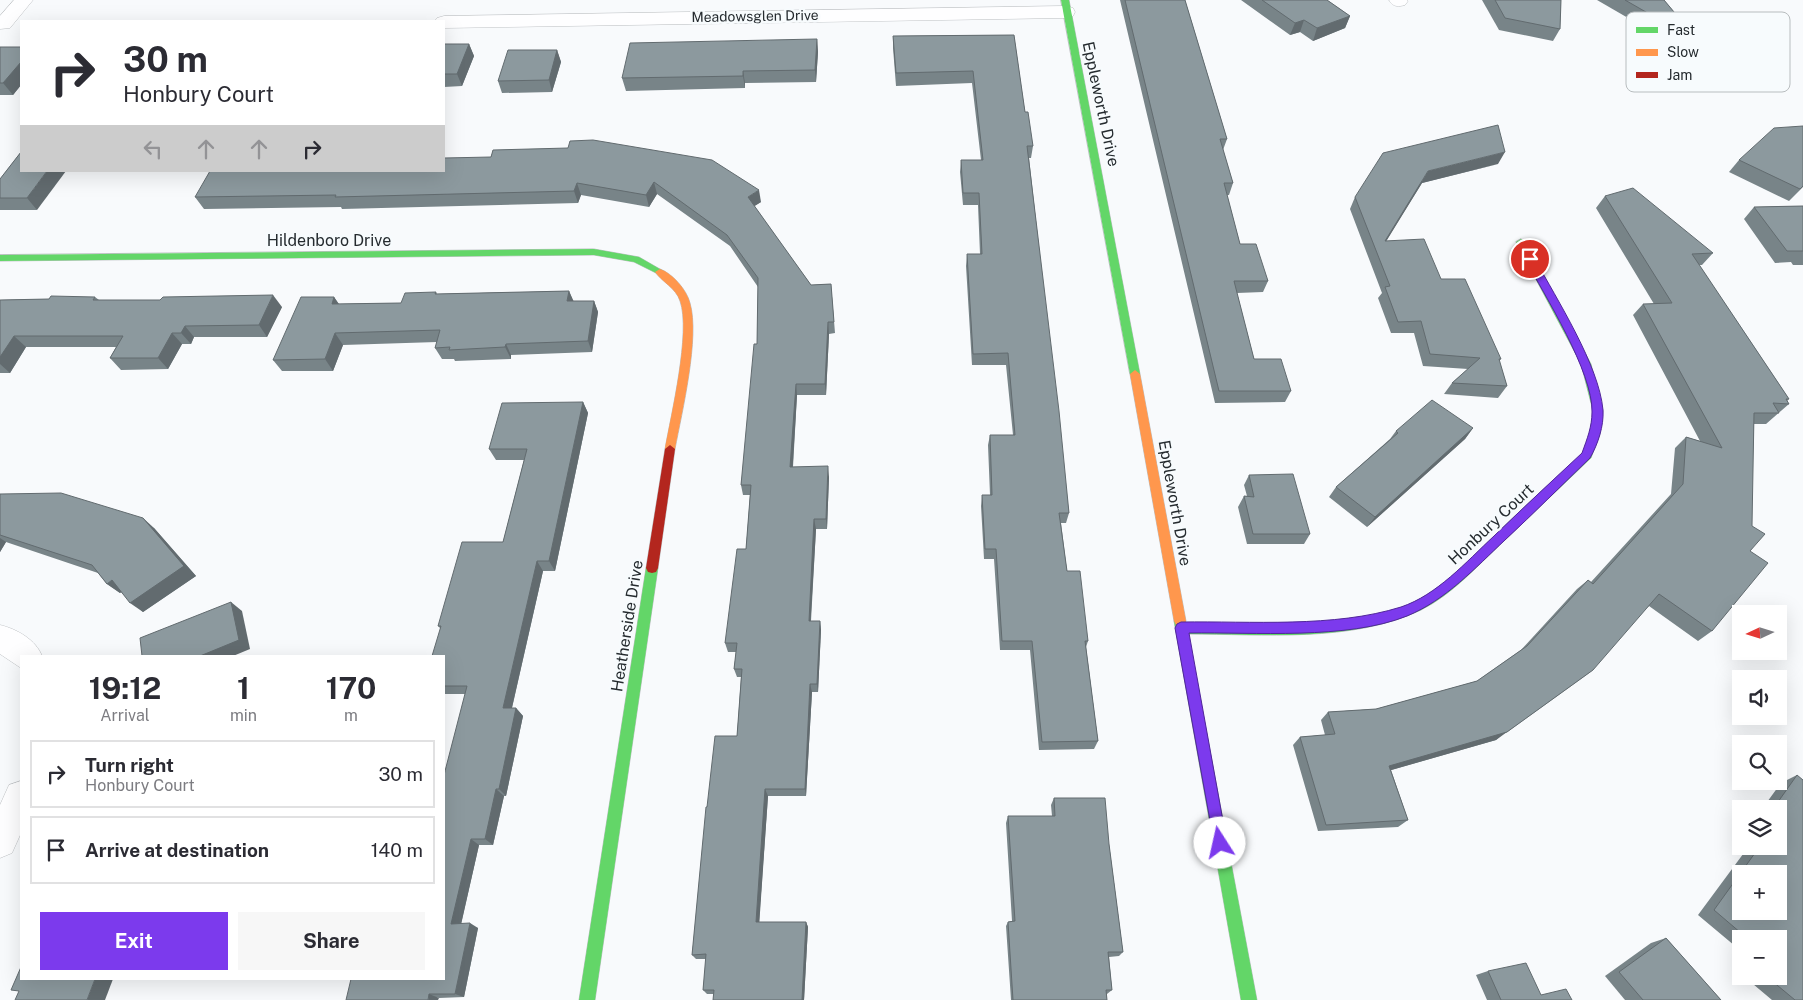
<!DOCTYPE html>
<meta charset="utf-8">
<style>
:root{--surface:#fff;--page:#f7f7f7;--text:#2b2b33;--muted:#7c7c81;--line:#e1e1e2;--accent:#7c3aed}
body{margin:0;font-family:"Public Sans",sans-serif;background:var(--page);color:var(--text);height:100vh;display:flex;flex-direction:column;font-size:19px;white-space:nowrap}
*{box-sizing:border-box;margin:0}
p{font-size:16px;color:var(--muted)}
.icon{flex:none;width:28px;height:28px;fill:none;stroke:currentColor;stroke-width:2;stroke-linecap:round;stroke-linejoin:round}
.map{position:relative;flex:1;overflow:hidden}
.drawer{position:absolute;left:20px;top:655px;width:425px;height:325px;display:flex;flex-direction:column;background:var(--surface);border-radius:0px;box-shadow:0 5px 20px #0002}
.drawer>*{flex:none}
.banner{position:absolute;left:20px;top:20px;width:425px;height:152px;border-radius:0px;box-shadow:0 5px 20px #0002;background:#fff;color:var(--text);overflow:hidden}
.needle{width:32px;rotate:266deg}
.fabs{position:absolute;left:1732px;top:605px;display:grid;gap:10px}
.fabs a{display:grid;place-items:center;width:55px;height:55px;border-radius:0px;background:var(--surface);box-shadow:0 5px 20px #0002;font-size:25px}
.pin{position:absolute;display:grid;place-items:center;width:42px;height:42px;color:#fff;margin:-21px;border:2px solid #fff;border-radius:50%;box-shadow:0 1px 5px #0007}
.me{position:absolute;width:55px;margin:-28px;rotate:350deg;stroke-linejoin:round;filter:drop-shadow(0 0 4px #0008)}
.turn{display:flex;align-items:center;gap:18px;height:105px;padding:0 20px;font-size:22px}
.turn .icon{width:65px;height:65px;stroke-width:2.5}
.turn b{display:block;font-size:35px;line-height:42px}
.lanes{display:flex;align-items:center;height:48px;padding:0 20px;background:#0003;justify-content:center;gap:25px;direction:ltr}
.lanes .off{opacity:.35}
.eta{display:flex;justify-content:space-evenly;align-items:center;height:85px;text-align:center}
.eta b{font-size:30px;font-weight:700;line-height:35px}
.action{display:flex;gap:10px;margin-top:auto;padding:10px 20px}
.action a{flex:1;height:58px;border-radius:0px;background:var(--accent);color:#fff;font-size:20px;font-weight:700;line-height:58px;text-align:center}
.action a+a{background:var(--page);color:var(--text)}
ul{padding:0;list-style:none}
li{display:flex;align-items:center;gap:15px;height:68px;margin:0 10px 8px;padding:0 10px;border:2px solid var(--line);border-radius:0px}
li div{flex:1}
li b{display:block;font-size:19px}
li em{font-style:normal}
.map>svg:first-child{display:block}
</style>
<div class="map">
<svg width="1803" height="1000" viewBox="0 0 1803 1000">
<rect width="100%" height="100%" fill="#f8fafc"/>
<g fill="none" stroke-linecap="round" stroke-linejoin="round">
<defs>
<g id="street">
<path d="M14 0H33L10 28 0 29V16Z"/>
<path d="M1389 0H1407L1408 1 1405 5C1398 7 1393 7 1389 0Z"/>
<path d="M1066 6 1073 8 1075 12 1073 16 1066 18 444 28V21H435L437 18 444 16Z"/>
<path d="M0 625C17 629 36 640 42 656H21V668L0 654Z"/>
<path d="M21 781V833L12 853 0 858V805L9 785Z"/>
</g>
<g id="fast">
<path d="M1061 0H1069L1140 374 1135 378 1130 374Z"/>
<path d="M1521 239 1526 242 1591 364 1603 411 1600 434 1591 458C1562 486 1532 514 1503 542 1477 566 1453 594 1421 610 1352 643 1263 634 1188 634L1257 1000H1241L1174 621 1176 617 1180 616 1184 617 1186 623C1255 623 1349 632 1412 603 1444 588 1469 560 1494 536 1523 508 1553 480 1583 453L1590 434 1593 411 1581 364 1516 242Z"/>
<path d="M594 249 639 257 665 272 660 275 634 262 594 255 0 261V255Z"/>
<path d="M652 563 656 564 658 568 595 1000H579L646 568 648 564Z"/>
</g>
<g id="slow">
<path d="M660 269C672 273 687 290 690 303 700 337 682 412 675 449L670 453 665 449C671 415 691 332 680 301 676 288 662 282 655 272Z"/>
<path d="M1135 370 1140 374 1186 621 1184 625 1180 626 1176 625 1174 621 1130 374Z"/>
</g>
<path id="jam" d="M670 445 675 449 658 568 656 572 652 573 648 572 646 568 665 449Z"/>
</defs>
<use href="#street" stroke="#bdc0c3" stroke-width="1"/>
<use href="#fast" stroke="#bdc0c3" stroke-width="1"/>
<use href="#slow" stroke="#bdc0c3" stroke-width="1"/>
<use href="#jam" stroke="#bdc0c3" stroke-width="1"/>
<use href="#street" fill="#fefeff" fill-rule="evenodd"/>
<use href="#fast" fill="#63d668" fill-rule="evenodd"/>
<use href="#slow" fill="#ff974d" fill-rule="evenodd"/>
<use href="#jam" fill="#b3261e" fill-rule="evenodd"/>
</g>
<g fill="#788488">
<path d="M1120 0H1185L1227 139 1223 150 1233 183 1229 195H1227L1240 244 1268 281 1263 292 1237 293 1254 359 1291 391 1285 402 1215 403Z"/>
<path d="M1241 0H1327L1350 16 1345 28 1313 41 1300 32 1290 35Z"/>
<path d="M1482 0H1561L1560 29 1553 41 1499 30Z"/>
<path d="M1597 0H1664L1695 37 1685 51Z"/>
<path d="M1014 35 1025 112 1033 146 1031 158H1029L1069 513 1066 523H1061L1067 571 1088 641 1086 647 1098 741 1094 749 1039 750 1030 650H1000L994 559H984L981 506 982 495H990L988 445 990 435H1013L1006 365H972L966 266 967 254H980L978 205H963L960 172 961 160H981L972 83 896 86 893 48V36Z"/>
<path d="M817 39 818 52 816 82 745 83V88L626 91 622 78Z"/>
<path d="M444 44H469L474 56 462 86 444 87Z"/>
<path d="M0 47H21V85L13 95H0Z"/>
<path d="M557 50 561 62 552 92 502 93 498 81Z"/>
<path d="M1803 126V187L1789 201 1729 172 1739 160Z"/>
<path d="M493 150 761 202 754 206 811 285 831 284 835 333 829 334 826 395H797L793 467 829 477 827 529H816L811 621H820L821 630 818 692H812L806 796H768L759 922H806L808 927 804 1000H713L714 994H707L703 990 706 959H696L692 955 707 807 737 736 741 677H737L734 669 736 652H728L725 643 746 549 750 495H743L741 485 757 344 758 287 730 246 657 194 649 207 581 195 578 203 342 209 341 207 204 209 195 197 491 157Z"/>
<path d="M21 152 37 210H0V179Z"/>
<path d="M1498 164 1422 183 1386 241 1441 279 1501 359 1499 361 1507 386 1498 398 1444 394 1452 383 1468 369 1423 366 1414 333H1391L1378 298 1382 293 1350 209 1355 197Z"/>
<path d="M1605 196 1713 253 1702 265H1699L1789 399 1787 401 1789 404 1766 424H1754L1750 551 1712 631 1698 641 1649 606 1496 740 1391 770 1408 820 1398 827 1318 831 1293 745 1300 737 1325 735 1321 720 1328 712 1376 709 1477 681 1521 650 1577 589 1588 580 1591 582 1671 494 1675 448 1686 437 1700 441 1633 315 1643 304H1654L1596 208Z"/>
<path d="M1803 206V265H1793L1791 262 1775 263 1744 219 1754 207Z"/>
<path d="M569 291 573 301H594L598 312 592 352 511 355V359L455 361 454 359H442L435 348 437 342 343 345 333 371H282L273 360 334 297 339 304 401 303 436 292 437 294Z"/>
<path d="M95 297 99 300 282 307 267 337H194L191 344H182L168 369 121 370 110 358 116 347H26L10 373H0V300L49 299Z"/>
<path d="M583 402 588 413 555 571H543L512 708H516L523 716 506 796H504L493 845H479L461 924 478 928 464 997 439 998 351 979H444L465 694H444V656L440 628 438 626 503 542 524 460H496L489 449Z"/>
<path d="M1473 428 1465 439 1367 527 1329 497 1336 487 1390 439 1396 431Z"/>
<path d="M1249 475 1310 534 1304 544H1247L1238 507 1244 496H1247L1244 485Z"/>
<path d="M0 494 154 528 196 576 143 612 121 592 120 593 107 584 98 573 6 542 0 552Z"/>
<path d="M1797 775 1803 1000H1772L1747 979 1749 976H1779V939H1741V951L1698 915 1749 846H1779V809H1762L1781 783Z"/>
<path d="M1054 798 1109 844 1123 952 1119 956 1109 957 1112 990 1107 994V1000H1011L1006 926 1008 922 1012 921 1006 823 1008 816H1052L1051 805Z"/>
<path d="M1666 938 1721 1000H1625L1605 976 1651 943Z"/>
<path d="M1488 971 1541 995 1572 1000H1487L1476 975Z"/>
</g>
<g fill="#626b6f">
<path d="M1350 16 1345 28 1313 41 1317 28Z"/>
<path d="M1304 20 1300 32 1290 35 1295 23Z"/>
<path d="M817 39 818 52 816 82 815 70Z"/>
<path d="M469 44 474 56 462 86 457 74Z"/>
<path d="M557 50 561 62 552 92 549 80Z"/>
<path d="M21 62V85L13 95 3 83Z"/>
<path d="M743 71 745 83V88L743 76Z"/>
<path d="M1505 152 1498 164 1422 183 1379 253 1385 241 1428 171Z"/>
<path d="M47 171H66L37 210 27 198Z"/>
<path d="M654 182 657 194 649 207 646 195Z"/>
<path d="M577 183 581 195 578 203 574 191Z"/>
<path d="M759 190 761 202 750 209 748 197Z"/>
<path d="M569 291 574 302 567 301Z"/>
<path d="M273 295 282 307 267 337 259 325Z"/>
<path d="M334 297 342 309 332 304Z"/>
<path d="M594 301 598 312 592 352 588 341Z"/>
<path d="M828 322 829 334 826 395 825 384Z"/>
<path d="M185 326 194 337 191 344 181 333Z"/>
<path d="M172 333 182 344 168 369 158 358Z"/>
<path d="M335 333 343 345 333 371 325 359Z"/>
<path d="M14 336 26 347 10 373 0 364V357Z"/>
<path d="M506 344 511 355V359L505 347Z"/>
<path d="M796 384 797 395 792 477 790 467Z"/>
<path d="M583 402 588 413 555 571 549 561Z"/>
<path d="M1473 428 1465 439 1367 527 1375 517Z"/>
<path d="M828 466 829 477 827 529 826 519Z"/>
<path d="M143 518 154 528 196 576 143 612 130 603Z"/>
<path d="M814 519 816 529 810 630 809 621Z"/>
<path d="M0 538 6 542 0 552Z"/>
<path d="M537 561 543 571 510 716 503 708Z"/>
<path d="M112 580 124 590 120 593 107 584Z"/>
<path d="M231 602 242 611 250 649 233 656H200Z"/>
<path d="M820 621 821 630 818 692 817 684Z"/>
<path d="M1593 670 1496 740 1381 773 1389 766Z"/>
<path d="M810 684 812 692 806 796 805 789Z"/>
<path d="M516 708 523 716 506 796 499 789Z"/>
<path d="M496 789 504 796 493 845 485 839Z"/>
<path d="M765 789 768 796 759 927 756 922Z"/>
<path d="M471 839 479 845 460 929 451 924Z"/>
<path d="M806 922 808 927 804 1000H802Z"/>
<path d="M470 923 478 928 464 997 455 994Z"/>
<path d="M95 979H113L105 1000H87Z"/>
<path d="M429 994 439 998 438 1000H428Z"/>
</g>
<g fill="#8c999e" stroke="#626b6f" fill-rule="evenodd">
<path d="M1125 0H1185L1227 139H1220L1233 183H1224L1240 244H1256L1268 281H1234L1254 359H1281L1291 391H1219Z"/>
<path d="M1262 0H1327L1350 16 1317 28 1304 20 1295 23Z"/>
<path d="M1495 0H1561L1560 29 1505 18Z"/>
<path d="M1625 0H1664L1695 37 1693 39Z"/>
<path d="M1014 35 1025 112H1028L1033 146H1027L1059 411 1069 513H1059L1067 571H1080L1088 641H1085L1098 741 1042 742 1032 641H1002L996 549H985L982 495H992L990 435H1015L1008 353 973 354 967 254H982L979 193H963L961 160H983L973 71 896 73 893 36Z"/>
<path d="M817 39 815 70 743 71V76L622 78 630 43Z"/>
<path d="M444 44H469L457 74H444Z"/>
<path d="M0 47H21V62L3 83H0Z"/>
<path d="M508 50H557L549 80 498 81Z"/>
<path d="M1498 125 1505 152 1428 171 1385 241 1424 239 1441 279H1465L1501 359H1499L1507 386 1452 383 1480 358 1430 354 1421 321 1398 322 1385 287 1390 286 1355 197 1383 153Z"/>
<path d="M1803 126V186L1800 189 1739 160 1774 128Z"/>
<path d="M593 140 712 160 759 190 748 197 811 285 831 284 834 322H828L825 384H796L790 467 828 466 826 519H814L809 621H820L817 684H810L805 789H765L756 922H806L802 1000H713L714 990H703L706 954 692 955 706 807H707L715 736H737L742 669H734L737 643H725L737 549H746L751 485H741L754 344H757L758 278 727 235 654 182 646 195 577 183 574 191 335 197 336 195 195 197 210 171H444V158L491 157 493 150 568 148 570 141Z"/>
<path d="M21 152V171H47L27 198H0V179Z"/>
<path d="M1633 188 1713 253 1692 254 1789 399H1786L1789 404 1773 403 1779 413H1754L1752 526 1765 534 1750 551 1768 563 1712 631 1659 594 1593 670 1507 732 1389 766 1408 820 1326 825 1300 737 1335 734 1328 712 1376 709 1477 681 1527 646 1588 580 1593 584 1683 484 1686 437 1722 448 1643 304 1672 303 1605 196Z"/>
<path d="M1803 206V251H1787L1754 207Z"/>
<path d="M569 291 567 301H594L588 341 506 344 505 347 449 350 450 347 435 348 440 330 335 333 325 359 273 360 301 297H334L332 304 401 303 405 293 436 292 435 294Z"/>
<path d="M273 295 259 325 185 326 181 333H172L158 358H110L123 336H14L0 357V300L49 299 51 296 95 297 93 300H160L163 297Z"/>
<path d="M1432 400 1473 428 1375 517 1336 487 1398 433 1396 431Z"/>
<path d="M583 402 549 561H537L503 708H516L499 789H496L485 839H471L451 924 470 923 455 994H429L428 1000H346L351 979H444V775L467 686H444V656H432L441 626H438L462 542H503L527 449H489L502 403Z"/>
<path d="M1293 474 1310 534H1253L1244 496 1254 497 1249 475Z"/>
<path d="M61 493 143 518 184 566 130 603 112 580 107 584 92 565 0 535V494Z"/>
<path d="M231 602 239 640 200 656H142L140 638Z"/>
<path d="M1797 775 1803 780V1000H1795L1766 976H1779V939H1748L1714 910 1760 846H1779V809H1773ZM1741 874H1779V911H1741Z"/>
<path d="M1054 798H1105L1109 844 1123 952H1108L1112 990H1106L1107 1000H1013L1008 922 1015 921 1008 816H1055Z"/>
<path d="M1666 938 1721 1000H1643L1619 972Z"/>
<path d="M1526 963 1541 995 1566 989 1572 1000H1501L1488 971Z"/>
<path d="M21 967V979H95L87 1000H15L19 991 11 990Z"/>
</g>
<path fill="#7c3aed" stroke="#51269a" d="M1530 256 1535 259C1557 300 1599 365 1603 410 1604 426 1598 444 1590 458 1562 485 1534 513 1505 540 1475 568 1446 600 1407 616 1347 640 1254 632 1189 633L1227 843 1225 848 1220 850 1215 848 1175 628 1177 624 1181 622C1251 621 1334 628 1401 607 1437 595 1466 562 1494 536 1523 508 1553 480 1582 453 1587 439 1592 427 1592 412 1593 372 1545 296 1525 259Z"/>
<g text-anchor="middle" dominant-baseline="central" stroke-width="5" stroke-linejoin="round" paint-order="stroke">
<g font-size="14" fill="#252b2f" stroke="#f7fbfd">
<text transform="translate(755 16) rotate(-1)">Meadowsglen Drive</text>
</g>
<g font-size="16" fill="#252b2f" stroke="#f7fbfd">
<text transform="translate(1101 104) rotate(78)">Eppleworth Drive</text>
<text x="329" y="240">Hildenboro Drive</text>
<text transform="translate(1175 503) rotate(80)">Eppleworth Drive</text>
<text transform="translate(1491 524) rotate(-43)">Honbury Court</text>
<text transform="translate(627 626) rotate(-81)">Heatherside Drive</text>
</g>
</g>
<rect x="1626" y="12" width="164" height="80" rx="8" fill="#f7fbfd" stroke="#b8bdbf" stroke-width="1"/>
<rect x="1636" y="27" width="22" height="6" fill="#63d668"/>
<rect x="1636" y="49" width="22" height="7" fill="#ff974d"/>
<rect x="1636" y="72" width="22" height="6" fill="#b3261e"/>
<g font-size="14" fill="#252b2f">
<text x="1667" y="35">Fast</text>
<text x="1667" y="57">Slow</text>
<text x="1667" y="80">Jam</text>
</g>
</svg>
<div class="fabs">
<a><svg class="needle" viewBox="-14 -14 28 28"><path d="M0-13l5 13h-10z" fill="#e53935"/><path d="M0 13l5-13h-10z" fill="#7c7c81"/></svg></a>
<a><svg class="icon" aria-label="sound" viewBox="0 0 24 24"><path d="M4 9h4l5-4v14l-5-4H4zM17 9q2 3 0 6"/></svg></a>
<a><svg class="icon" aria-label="search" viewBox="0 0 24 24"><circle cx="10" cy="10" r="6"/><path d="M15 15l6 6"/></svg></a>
<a><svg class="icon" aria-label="layers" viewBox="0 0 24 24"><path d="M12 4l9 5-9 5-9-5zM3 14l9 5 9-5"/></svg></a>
<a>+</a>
<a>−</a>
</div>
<div class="pin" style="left:1530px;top:259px;background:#d93025"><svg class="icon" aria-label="arrive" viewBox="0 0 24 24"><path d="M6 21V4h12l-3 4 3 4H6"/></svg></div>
<svg class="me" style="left:1220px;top:843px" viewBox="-20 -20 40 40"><circle r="19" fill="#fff"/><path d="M0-13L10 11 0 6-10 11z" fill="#7c3aed"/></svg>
<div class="banner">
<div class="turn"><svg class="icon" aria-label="right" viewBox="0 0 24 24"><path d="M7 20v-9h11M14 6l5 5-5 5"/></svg><div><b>30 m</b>Honbury Court</div></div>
<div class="lanes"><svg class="icon off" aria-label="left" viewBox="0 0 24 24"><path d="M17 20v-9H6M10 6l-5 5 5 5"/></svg><svg class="icon off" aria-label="ahead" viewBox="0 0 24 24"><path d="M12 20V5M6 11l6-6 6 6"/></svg><svg class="icon off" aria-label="ahead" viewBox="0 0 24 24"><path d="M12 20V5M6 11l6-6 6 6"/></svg><svg class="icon" aria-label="right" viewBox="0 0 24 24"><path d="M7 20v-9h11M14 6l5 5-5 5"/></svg></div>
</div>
<section class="drawer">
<div class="eta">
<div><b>19:12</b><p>Arrival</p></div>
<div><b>1</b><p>min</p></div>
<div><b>170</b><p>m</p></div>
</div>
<ul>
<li><svg class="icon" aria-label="right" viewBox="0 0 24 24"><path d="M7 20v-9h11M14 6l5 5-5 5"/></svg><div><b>Turn right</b><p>Honbury Court</p></div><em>30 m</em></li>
<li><svg class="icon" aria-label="arrive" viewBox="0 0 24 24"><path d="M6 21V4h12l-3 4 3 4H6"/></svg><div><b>Arrive at destination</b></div><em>140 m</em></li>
</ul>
<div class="action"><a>Exit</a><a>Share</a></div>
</section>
</div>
